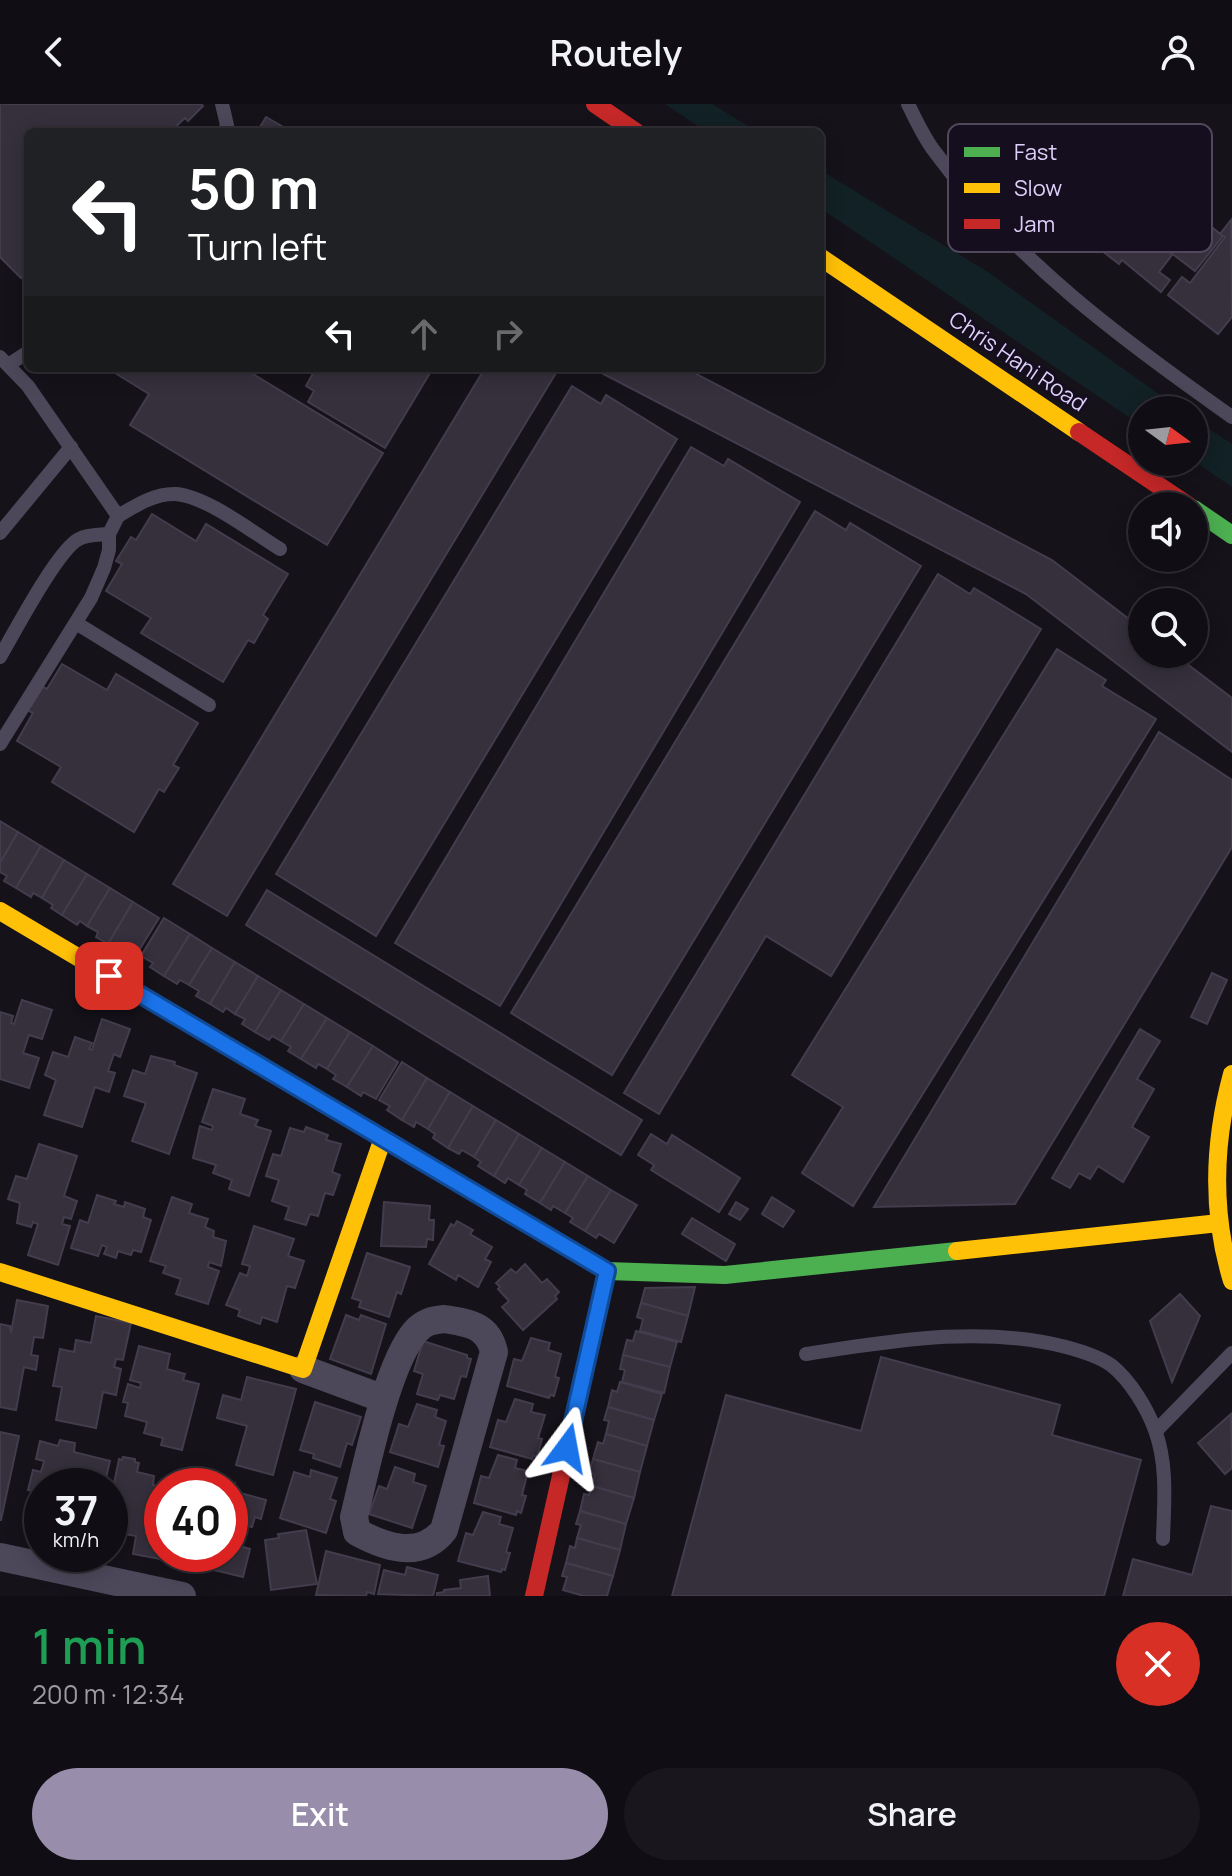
<!DOCTYPE html>
<meta charset="utf-8">
<style>
:root{--surface:#100e14;--page:#19171d;--text:#f1f3f6;--muted:#9c9ca0;--line:#302e34;--accent:#988eac}
body{margin:0;font-family:Manrope,sans-serif;background:var(--page);color:var(--text);height:100vh;display:flex;flex-direction:column;font-size:30px;white-space:nowrap}
*{box-sizing:border-box;margin:0}
p{font-size:26px;color:var(--muted)}
.icon{flex:none;width:44px;height:44px;fill:none;stroke:currentColor;stroke-width:2;stroke-linecap:round;stroke-linejoin:round}
.map{position:relative;height:1492px;overflow:hidden}
.panel{display:flex;flex-direction:column;background:var(--surface);flex:1}
.panel>*{flex:none}
.hud{position:absolute;left:24px;top:24px;width:800px;height:244px;border-radius:12px;box-shadow:0 4px 20px #0003,0 0 0 2px var(--line);background:#202124;color:#fff;overflow:hidden}
.needle{width:52px;rotate:105deg}
.controls{position:absolute;left:1128px;top:292px;display:grid;gap:16px}
.controls a{display:grid;place-items:center;width:80px;height:80px;border-radius:50%;background:var(--surface);box-shadow:0 4px 20px #0003,0 0 0 2px var(--line);font-size:40px}
.speed{position:absolute;left:24px;top:1364px;display:flex;gap:16px;font-size:40px;font-weight:700;text-align:center}
.speed>*{display:grid;place-content:center;width:104px;height:104px;border-radius:50%;background:var(--surface);box-shadow:0 4px 20px #0003,0 0 0 2px var(--line);line-height:1}
.speed small{font-size:20px;font-weight:400}
.speed .limit{border:12px solid #d22;background:#fff;color:#111}
.pin{position:absolute;display:grid;place-items:center;width:68px;height:68px;color:#fff;margin:-34px;border-radius:16px;box-shadow:0 4px 12px #0006}
.me{position:absolute;width:88px;margin:-44px;rotate:13deg;stroke-linejoin:round;filter:drop-shadow(0 0 6px #0008)}
.turn{display:flex;align-items:center;gap:28px;height:168px;padding:0 32px;font-size:36px}
.turn .icon{width:104px;height:104px;stroke-width:2.5}
.turn b{display:block;font-size:56px;line-height:68px}
.lanes{display:flex;align-items:center;height:76px;padding:0 32px;background:#0003;justify-content:center;gap:40px;direction:ltr}
.lanes .off{opacity:.35}
.round{display:grid;place-items:center;flex:none;width:84px;height:84px;border-radius:42px;background:var(--page)}
.head{display:flex;align-items:center;justify-content:space-between;height:136px;padding:0 32px}
h1{font-size:48px;font-weight:600;line-height:60px;color:#1e9e55}
.cta{display:flex;gap:16px;margin-top:auto;padding:16px 32px}
.cta a{flex:1;height:92px;border-radius:48px;background:var(--accent);color:#fff;font-size:32px;font-weight:600;line-height:92px;text-align:center}
.cta a+a{background:var(--page);color:var(--text)}
header{display:flex;justify-content:space-between;align-items:center;height:104px;padding:0 32px;background:var(--surface);font-size:36px;font-weight:600}
.map>svg:first-child{display:block}
</style>
<header><svg class="icon" aria-label="back" viewBox="0 0 24 24"><path d="M15 5l-7 7 7 7"/></svg>Routely<svg class="icon" aria-label="person" viewBox="0 0 24 24"><circle cx="12" cy="8" r="4"/><path d="M4 21q1-7 8-7t8 7"/></svg></header>
<div class="map">
<svg width="1232" height="1492" viewBox="0 0 1232 1492">
<rect width="100%" height="100%" fill="#15121a"/>
<g fill="#122125">
<path d="M665 0H712L758 28H707Z"/>
<path d="M820 66 988 168 1181 306H1142V322L820 104Z"/>
<path d="M1194 315 1232 340V383L1194 357Z"/>
</g>
<g fill="#35303c" stroke="#433c4d" stroke-width="2">
<path d="M0 0H201L203 2 188 17 185 14 170 28H28V167L21 174 0 153Z"/>
<path d="M266 13 292 28H257Z"/>
<path d="M1148 72 1165 85 1140 117 1168 139 1164 144 1172 151 1159 168 1170 176 1161 188 1122 156 1119 160 1097 143 1105 133 1102 130Z"/>
<path d="M1187 104 1223 132 1195 167 1166 145 1170 139 1164 134Z"/>
<path d="M1231 116 1232 213 1218 230 1168 191 1182 173 1190 179 1225 133 1220 130Z"/>
<path d="M107 264H243L383 349 327 441 130 321 149 290Z"/>
<path d="M316 264H433L385 344 308 298 314 287 306 282Z"/>
<path d="M485 264H559L227 812 173 780Z"/>
<path d="M592 264H685L1052 456 1142 525V550H1174L1232 594V648L1026 490Z"/>
<path d="M572 282 601 300 606 291 677 335 376 832 276 770Z"/>
<path d="M691 343 724 362 728 355 800 398 500 902 395 839Z"/>
<path d="M815 407 846 426 850 419 921 462 612 971 511 909Z"/>
<path d="M152 410 196 437 206 420 288 470 263 511 268 515 254 539 248 536 223 578 141 529 151 514 106 487 122 460 116 457 131 433 136 436Z"/>
<path d="M938 470 970 490 974 484 1041 525 831 872 766 832 659 1010 624 989Z"/>
<path d="M1057 545 1106 576 1102 582 1156 615 853 1102 802 1069 843 1003 792 971Z"/>
<path d="M62 560 107 586 116 570 198 619 173 661 179 664 164 688 159 685 134 728 52 678 61 663 17 637 33 609 27 606 41 582 47 585Z"/>
<path d="M1159 628 1232 676V743L1015 1100 874 1103Z"/>
<path d="M0 717 18 728 0 759Z"/>
<path d="M18 728 41 742 16 784 4 777 7 772 0 768V759Z"/>
<path d="M41 742 64 756 42 794 33 789 31 793 16 784Z"/>
<path d="M64 756 87 770 62 811 51 804 53 801 42 794Z"/>
<path d="M87 770 110 784 87 822 80 817 77 821 62 811Z"/>
<path d="M110 784 133 798 108 840 96 833 98 828 87 822Z"/>
<path d="M267 786 642 1016 621 1051 246 821Z"/>
<path d="M133 798 159 814 136 851 125 844 122 849 108 840Z"/>
<path d="M164 814 190 830 164 872 150 863 153 859 141 852Z"/>
<path d="M190 830 212 844 189 881 180 876 177 880 164 872Z"/>
<path d="M212 844 235 858 210 900 196 892 199 887 189 881Z"/>
<path d="M235 858 258 872 235 910 226 904 223 908 210 900Z"/>
<path d="M1212 869 1227 876 1207 920 1191 913Z"/>
<path d="M258 872 281 886 255 928 242 920 245 915 235 910Z"/>
<path d="M281 886 304 900 281 937 272 932 269 936 255 928Z"/>
<path d="M22 896 52 906 42 935 29 931 23 949 39 954 29 984 0 975V908L13 912 11 919 14 920Z"/>
<path d="M304 900 327 914 301 955 288 947 291 943 281 937Z"/>
<path d="M327 914 350 928 327 965 318 960 316 964 301 955Z"/>
<path d="M102 915 130 925 120 953 114 950 108 967 115 969 109 988 95 983 82 1023 44 1011 56 976 45 971 53 948 68 953 75 933 92 939 89 945 92 946Z"/>
<path d="M1140 925 1160 937 1137 975 1154 985 1132 1023 1149 1033 1123 1078 1098 1062 1090 1075 1079 1069 1070 1084 1052 1074Z"/>
<path d="M350 928 373 942 347 983 333 975 336 971 327 965Z"/>
<path d="M373 942 398 958 376 995 363 988 361 992 347 983Z"/>
<path d="M151 952 175 958 174 961 197 969 169 1050 132 1037 146 999 124 992 133 966 145 970Z"/>
<path d="M402 958 427 974 402 1016 387 1006 390 1002 379 996Z"/>
<path d="M427 974 450 988 428 1025 416 1018 414 1023 402 1016Z"/>
<path d="M213 985 245 995 240 1010 258 1016 255 1022 271 1027 249 1092 229 1085 232 1076 213 1069 216 1061 193 1054 200 1022 212 1026 213 1022 202 1018Z"/>
<path d="M450 988 473 1002 448 1044 433 1034 435 1030 428 1025Z"/>
<path d="M473 1002 496 1016 474 1053 462 1046 459 1050 448 1044Z"/>
<path d="M496 1016 519 1030 494 1072 478 1062 481 1058 474 1053Z"/>
<path d="M306 1023 328 1031 326 1036 341 1040 332 1068 340 1071 333 1091 325 1089 318 1112 310 1110 306 1121 285 1115 289 1103 272 1097 279 1076 266 1072 273 1050 281 1052 290 1024 304 1028Z"/>
<path d="M519 1030 542 1044 519 1081 508 1074 505 1079 494 1072Z"/>
<path d="M651 1030 667 1040 672 1031 740 1074 719 1108 651 1066 654 1061 638 1051Z"/>
<path d="M39 1040 77 1052 64 1092 77 1097 71 1115 64 1113 62 1120 70 1122 58 1161 28 1151 38 1120 33 1118 31 1123 17 1119 20 1099 8 1095 16 1072 27 1075Z"/>
<path d="M542 1044 565 1058 540 1099 525 1090 527 1086 519 1081Z"/>
<path d="M565 1058 588 1072 565 1109 553 1102 551 1106 540 1099Z"/>
<path d="M588 1072 611 1086 585 1127 570 1118 573 1114 565 1109Z"/>
<path d="M611 1086 637 1101 614 1139 599 1130 596 1134 585 1127Z"/>
<path d="M97 1091 116 1097 114 1100 124 1103 125 1098 145 1105 143 1113 151 1116 141 1148 133 1146 131 1151 118 1147 116 1154 104 1150 107 1143 102 1141 98 1152 71 1144 80 1116 88 1119Z"/>
<path d="M172 1093 192 1100 189 1109 208 1115 205 1123 214 1127 213 1133 226 1137 221 1162 209 1158 208 1163 219 1167 208 1200 176 1190 181 1175 163 1169 166 1162 150 1157Z"/>
<path d="M772 1093 794 1107 783 1123 762 1110Z"/>
<path d="M384 1098 430 1102 429 1116H434L433 1136 427 1135 426 1143 381 1142Z"/>
<path d="M736 1098 748 1105 740 1116 729 1110Z"/>
<path d="M692 1114 735 1140 726 1157 682 1130Z"/>
<path d="M457 1117 473 1126 470 1130 492 1143 485 1155 491 1158 478 1183 458 1171 456 1176 429 1160 451 1120 454 1122Z"/>
<path d="M254 1122 294 1135 288 1152 304 1157 295 1184 287 1182 277 1218 262 1213 260 1220 238 1212 240 1206 226 1201 240 1169 247 1172 250 1162 242 1160Z"/>
<path d="M367 1149 410 1163 401 1190 397 1188 389 1213 359 1203 361 1197 352 1194Z"/>
<path d="M525 1160 542 1179 547 1175 559 1188 555 1192 557 1195 523 1226 502 1203 509 1197 498 1185 500 1183 496 1179 511 1165 516 1169Z"/>
<path d="M695 1183 688 1212 641 1199 645 1184Z"/>
<path d="M1180 1190 1200 1212 1172 1278 1150 1217Z"/>
<path d="M17 1196 48 1202 43 1234 34 1233 31 1251 38 1252 36 1266 24 1263 16 1306 0 1303V1220L10 1222 11 1229Z"/>
<path d="M641 1199 688 1212 681 1238 640 1227 643 1215 637 1213Z"/>
<path d="M346 1211 359 1216 361 1211 386 1220 371 1270 330 1255Z"/>
<path d="M96 1212 131 1219 123 1256 116 1255 114 1263 121 1265 116 1291 103 1288 96 1324 56 1316 62 1283 53 1282 60 1245 74 1248 76 1236 91 1239Z"/>
<path d="M636 1227 677 1238 670 1263 623 1251 627 1236 633 1237Z"/>
<path d="M531 1234 550 1239 548 1246 561 1250 555 1273 559 1274 554 1292 550 1291 549 1294 507 1282 514 1255 522 1257Z"/>
<path d="M423 1237 467 1251V1254L471 1255 466 1273 461 1272 454 1295 440 1291 438 1296 417 1290 423 1270 414 1267Z"/>
<path d="M139 1242 170 1250 167 1265 185 1270 183 1276 199 1280 182 1346 161 1341 163 1334 144 1329 147 1318 125 1312 128 1299 123 1298 128 1280 140 1284 141 1279 130 1276Z"/>
<path d="M623 1251 670 1263 664 1289 622 1278 625 1266 620 1265Z"/>
<path d="M881 1253 1060 1301 1052 1331 1141 1356 1104 1492H672L726 1291 861 1327Z"/>
<path d="M247 1273 296 1285 273 1371 236 1361 247 1322 217 1314 223 1291 241 1296Z"/>
<path d="M620 1278 662 1290 654 1316 608 1303 612 1286 617 1288Z"/>
<path d="M515 1295 533 1300 531 1308 545 1311 538 1334 542 1335 537 1353 533 1352 532 1355 490 1343 498 1316 506 1318Z"/>
<path d="M315 1298 361 1313 352 1341 347 1339 340 1363 313 1354 314 1350 300 1346Z"/>
<path d="M417 1300 437 1306 435 1313 446 1317 439 1341 444 1342 438 1363 390 1348 399 1320 408 1323Z"/>
<path d="M608 1303 654 1316 647 1342 606 1330 609 1317 604 1316Z"/>
<path d="M1231 1310 1232 1364 1225 1370 1198 1339Z"/>
<path d="M0 1328 19 1332 1 1416H0Z"/>
<path d="M606 1330 647 1342 640 1368 593 1355 598 1338 603 1340Z"/>
<path d="M60 1336 75 1339 74 1348 110 1357 105 1378 98 1376 97 1382H42V1389L28 1386 33 1366 41 1368 44 1357 36 1355 40 1337 58 1342Z"/>
<path d="M498 1351 517 1356 515 1364 528 1367 522 1391 526 1392 521 1409 517 1407 516 1411 474 1399 481 1372 489 1374Z"/>
<path d="M123 1353 135 1355V1358L139 1359 137 1368 154 1372 153 1381 162 1382V1450H168L166 1456 133 1450 136 1432 119 1429 121 1421 110 1419V1399L119 1355 122 1356Z"/>
<path d="M593 1355 640 1368 634 1394 592 1382 595 1370 589 1369Z"/>
<path d="M395 1363 415 1370 413 1378 426 1382 412 1424 369 1410 379 1382 387 1385Z"/>
<path d="M311 1366 337 1374 330 1395 336 1397 326 1429 280 1414 294 1368 310 1373Z"/>
<path d="M199 1373 235 1379 233 1387 266 1396 261 1415 255 1413 252 1423 232 1418 230 1425V1382H196Z"/>
<path d="M592 1382 634 1394 626 1420 580 1407 584 1390 589 1391Z"/>
<path d="M1211 1402 1232 1407V1492H1123L1133 1455 1192 1471Z"/>
<path d="M580 1407 626 1420 620 1446 577 1434 581 1421 576 1420Z"/>
<path d="M483 1408 501 1413 499 1420 513 1424 506 1448 510 1449 505 1466 502 1465 501 1468 458 1457 466 1429 473 1431Z"/>
<path d="M306 1426 317 1480 271 1486 265 1436 279 1434 278 1430Z"/>
<path d="M230 1427 243 1430 240 1442 250 1445 243 1473 214 1466 218 1450H230Z"/>
<path d="M577 1434 620 1446 613 1472 566 1459 570 1442 575 1444Z"/>
<path d="M326 1447 380 1461 374 1490 367 1488 366 1492 316 1491Z"/>
<path d="M566 1459 613 1472 607 1492H584L563 1486 567 1473 562 1472Z"/>
<path d="M407 1463 438 1471 433 1492 378 1490 384 1466 405 1471Z"/>
<path d="M488 1472 490 1492H437V1489L444 1488V1486L461 1484 460 1476Z"/>
</g>
<g fill="none" stroke-linecap="round" stroke-linejoin="round">
<g stroke="#4c485a" stroke-width="14">
<path d="M222 0 227 21 224 28"/>
<path d="M908 0C916 16 924 34 935 48 1014 156 1124 237 1232 313"/>
<path d="M0 253 28 282 118 412C135 402 155 389 176 390 208 393 252 428 280 445"/>
<path d="M8 261 28 248"/>
<path d="M0 429 71 343"/>
<path d="M76 519 209 601"/>
<path d="M0 553C14 529 58 445 79 435 88 430 99 431 109 430"/>
<path d="M0 640 91 494 104 464 109 446V430L118 412"/>
<path d="M806 1250C892 1237 980 1221 1066 1243 1081 1247 1098 1252 1111 1261 1130 1276 1147 1304 1155 1326 1168 1361 1164 1400 1163 1435"/>
<path d="M1156 1327 1232 1249"/>
</g>
<g stroke="#4c485a" stroke-width="28">
<path d="M444 1215C469 1219 488 1221 494 1248L444 1426C421 1455 386 1444 357 1428L354 1413C365 1368 387 1259 416 1227 424 1218 433 1216 444 1215Z"/>
<path d="M303 1265 384 1295"/>
<path d="M0 1453 182 1492"/>
</g>
<g stroke="#4caf50" stroke-width="18">
<path d="M1194 405 1232 431"/>
<path d="M607 1167 725 1171 957 1147"/>
</g>
<g stroke="#ffc107" stroke-width="18">
<path d="M820 153 1079 328"/>
<path d="M0 807 386 1036"/>
<path d="M1232 970C1213 1040 1211 1108 1232 1177"/>
<path d="M957 1147 1219 1119"/>
<path d="M0 1168 303 1265 383 1034"/>
</g>
<g stroke="#c62828" stroke-width="18">
<path d="M595 0 636 28"/>
<path d="M1079 328 1189 402"/>
<path d="M386 1036 607 1167 534 1492"/>
</g>
</g>
<g fill="none" stroke-linecap="round" stroke-linejoin="round">
<defs>
<path id="route" d="M109 872 607 1167 567 1344"/>
</defs>
<use href="#route" stroke="#114b97" stroke-width="20"/>
<use href="#route" stroke="#1a73e8" stroke-width="14"/>
</g>
<g text-anchor="middle" dominant-baseline="central" stroke-width="6" stroke-linejoin="round" paint-order="stroke">
<g font-size="22" fill="#ded0fa" stroke="#140e1e">
<text transform="translate(1018 257) rotate(34)">Chris Hani Road</text>
</g>
</g>
<rect x="948" y="20" width="264" height="128" rx="12" fill="#140e1e" stroke="#514860" stroke-width="2"/>
<rect x="964" y="43" width="36" height="10" fill="#4caf50"/>
<rect x="964" y="79" width="36" height="10" fill="#ffc107"/>
<rect x="964" y="115" width="36" height="10" fill="#c62828"/>
<g font-size="22" fill="#ded0fa">
<text x="1014" y="56">Fast</text>
<text x="1014" y="92">Slow</text>
<text x="1014" y="128">Jam</text>
</g>
</svg>
<div class="controls">
<a><svg class="needle" viewBox="-14 -14 28 28"><path d="M0-13l5 13h-10z" fill="#e53935"/><path d="M0 13l5-13h-10z" fill="#9c9ca0"/></svg></a>
<a><svg class="icon" aria-label="sound" viewBox="0 0 24 24"><path d="M4 9h4l5-4v14l-5-4H4zM17 9q2 3 0 6"/></svg></a>
<a><svg class="icon" aria-label="search" viewBox="0 0 24 24"><circle cx="10" cy="10" r="6"/><path d="M15 15l6 6"/></svg></a>
</div>
<div class="speed"><div>37<small>km/h</small></div><div class="limit">40</div></div>
<div class="pin" style="left:109px;top:872px;background:#d93025"><svg class="icon" aria-label="arrive" viewBox="0 0 24 24"><path d="M6 21V4h12l-3 4 3 4H6"/></svg></div>
<svg class="me" style="left:567px;top:1344px" viewBox="-20 -20 40 40"><path d="M0-17L14 15 0 8-14 15z" fill="#1a73e8" stroke="#fff" stroke-width="4"/></svg>
<div class="hud">
<div class="turn"><svg class="icon" aria-label="left" viewBox="0 0 24 24"><path d="M17 20v-9H6M10 6l-5 5 5 5"/></svg><div><b>50 m</b>Turn left</div></div>
<div class="lanes"><svg class="icon" aria-label="left" viewBox="0 0 24 24"><path d="M17 20v-9H6M10 6l-5 5 5 5"/></svg><svg class="icon off" aria-label="ahead" viewBox="0 0 24 24"><path d="M12 20V5M6 11l6-6 6 6"/></svg><svg class="icon off" aria-label="right" viewBox="0 0 24 24"><path d="M7 20v-9h11M14 6l5 5-5 5"/></svg></div>
</div>
</div>
<section class="panel">
<div class="head"><div><h1>1 min</h1><p>200 m · 12:34</p></div><a class="round" style="background:#d93025;color:#fff"><svg class="icon" aria-label="close" viewBox="0 0 24 24"><path d="M6 6l12 12M18 6L6 18"/></svg></a></div>
<div class="cta"><a>Exit</a><a>Share</a></div>
</section>
